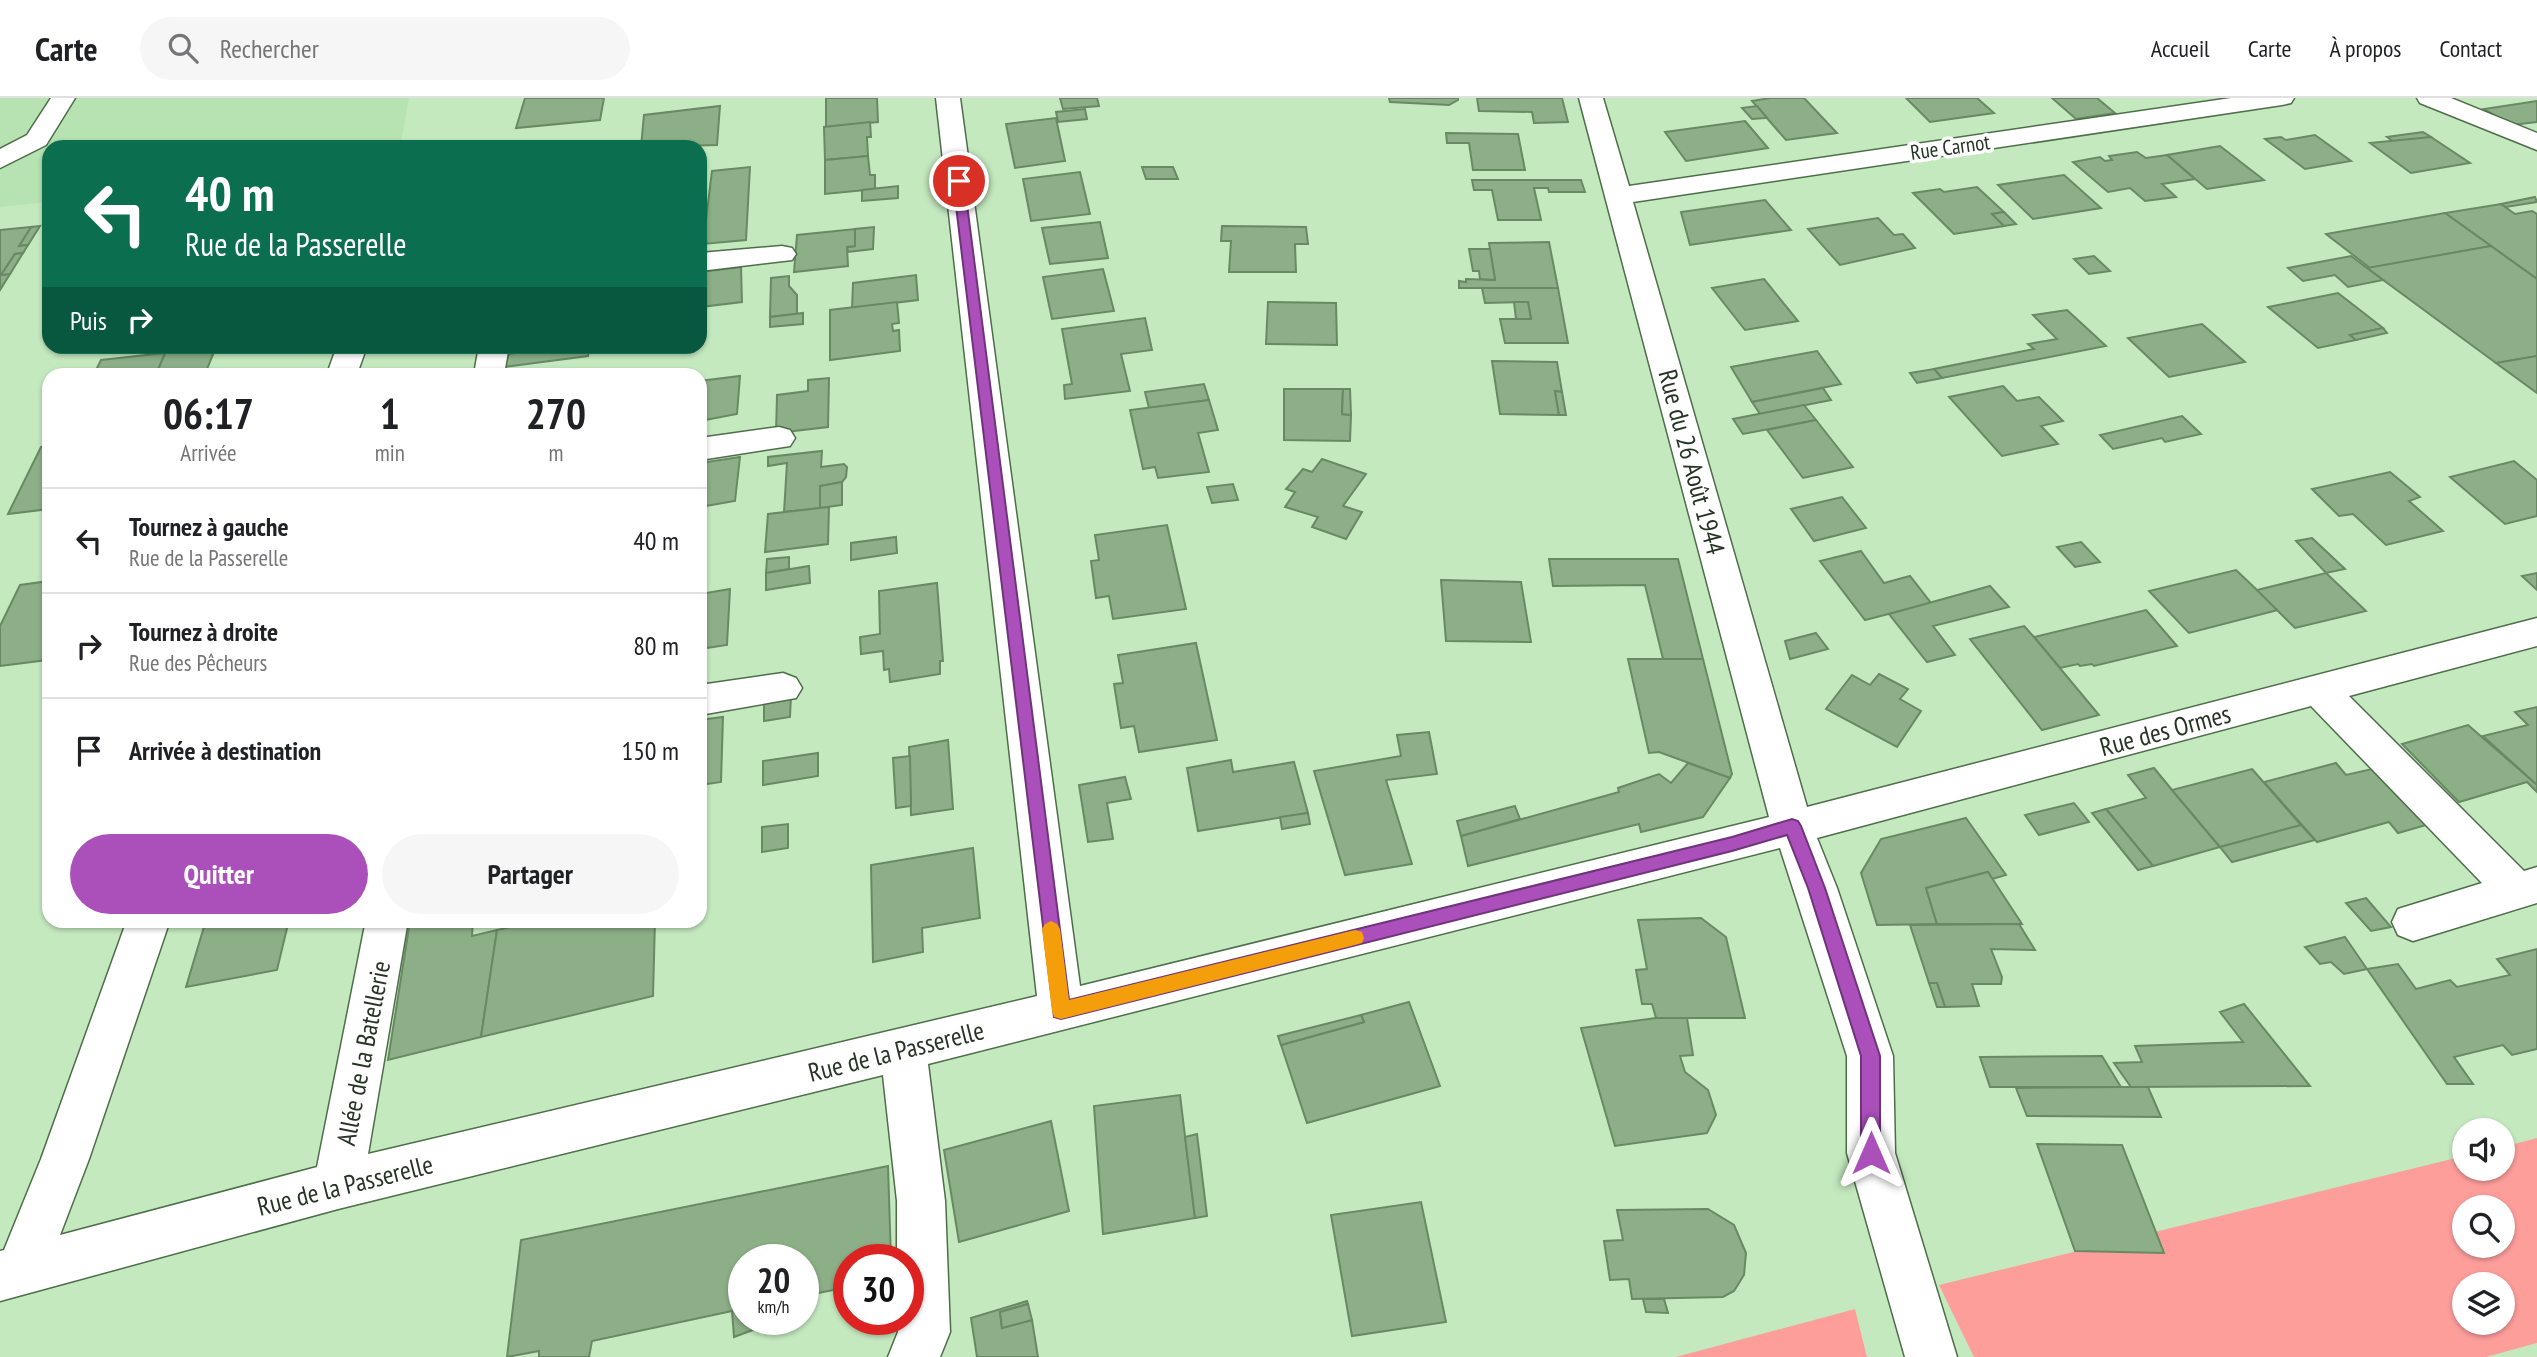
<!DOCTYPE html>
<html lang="fr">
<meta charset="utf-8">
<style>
:root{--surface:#fff;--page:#f6f6f6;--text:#202124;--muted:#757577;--line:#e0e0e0;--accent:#ab50bb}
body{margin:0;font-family:"PT Sans Narrow",sans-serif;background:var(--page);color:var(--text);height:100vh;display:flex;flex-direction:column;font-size:26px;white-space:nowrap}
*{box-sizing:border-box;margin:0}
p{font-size:23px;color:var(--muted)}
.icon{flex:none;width:38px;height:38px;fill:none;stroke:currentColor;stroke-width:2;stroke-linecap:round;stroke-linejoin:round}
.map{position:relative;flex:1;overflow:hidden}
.panel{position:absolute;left:42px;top:270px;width:665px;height:560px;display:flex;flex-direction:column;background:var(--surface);border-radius:21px;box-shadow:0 2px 5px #0004}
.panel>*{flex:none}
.banner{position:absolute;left:42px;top:42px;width:665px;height:214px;border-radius:21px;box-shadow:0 2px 5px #0004;background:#0b6e4f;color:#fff;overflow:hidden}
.buttons{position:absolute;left:2452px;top:1020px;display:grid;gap:14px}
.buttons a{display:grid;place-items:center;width:63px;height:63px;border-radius:50%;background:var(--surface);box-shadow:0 2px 5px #0004;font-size:35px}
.speed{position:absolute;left:728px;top:1146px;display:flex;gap:14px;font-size:35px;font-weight:700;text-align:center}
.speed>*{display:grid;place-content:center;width:91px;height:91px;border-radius:50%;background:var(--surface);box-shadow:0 2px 5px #0004;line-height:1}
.speed small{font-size:18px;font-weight:400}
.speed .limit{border:10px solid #d22;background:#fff;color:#111}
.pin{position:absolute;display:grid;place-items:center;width:60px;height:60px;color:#fff;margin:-30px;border:4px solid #fff;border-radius:50%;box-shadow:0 2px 7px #0007}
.me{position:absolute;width:77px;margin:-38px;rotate:0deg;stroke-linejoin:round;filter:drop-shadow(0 0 5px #0008)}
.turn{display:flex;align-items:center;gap:24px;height:147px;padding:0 28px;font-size:32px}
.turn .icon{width:91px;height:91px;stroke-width:2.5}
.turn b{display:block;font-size:49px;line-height:60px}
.then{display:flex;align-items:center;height:66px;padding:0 28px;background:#0003;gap:14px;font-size:26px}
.eta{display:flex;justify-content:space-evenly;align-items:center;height:119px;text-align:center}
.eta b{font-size:42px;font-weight:600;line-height:49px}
.action{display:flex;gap:14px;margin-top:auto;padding:14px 28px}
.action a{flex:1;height:80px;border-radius:42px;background:var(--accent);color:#fff;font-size:28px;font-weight:600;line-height:80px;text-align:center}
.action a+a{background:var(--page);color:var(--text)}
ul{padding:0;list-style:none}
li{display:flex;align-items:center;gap:21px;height:105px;padding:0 28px;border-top:2px solid var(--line)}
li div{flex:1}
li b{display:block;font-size:26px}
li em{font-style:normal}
header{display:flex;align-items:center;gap:42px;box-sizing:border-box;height:98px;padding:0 35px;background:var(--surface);border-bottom:2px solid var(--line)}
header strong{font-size:33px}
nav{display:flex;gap:38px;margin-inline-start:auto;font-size:24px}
.search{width:490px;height:63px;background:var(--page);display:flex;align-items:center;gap:18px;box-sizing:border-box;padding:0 24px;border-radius:38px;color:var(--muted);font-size:26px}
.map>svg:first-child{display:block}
</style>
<header>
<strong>Carte</strong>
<div class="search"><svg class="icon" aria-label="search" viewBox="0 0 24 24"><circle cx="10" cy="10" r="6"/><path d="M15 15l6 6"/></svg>Rechercher</div>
<nav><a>Accueil</a><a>Carte</a><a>À propos</a><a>Contact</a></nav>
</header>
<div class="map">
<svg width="2537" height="1259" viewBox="0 0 2537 1259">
<rect width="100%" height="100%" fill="#c4e9bf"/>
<path fill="#b7e2b1" d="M0 0H409L400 49H49V104L0 109Z"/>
<g fill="#fd9e9b" fill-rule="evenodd">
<path d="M2537 1040V1245L2486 1259H1974L1939 1187 2464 1058V1071H2502L2503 1049ZM2464 1110H2502V1148H2464ZM2464 1186H2502V1225H2464Z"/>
<path d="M1855 1211 1867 1259H1676Z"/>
</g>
<g fill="#8caf87" stroke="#688a63" stroke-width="2">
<path d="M525 0H604L600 22 516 30Z"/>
<path d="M826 0H877L878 24 826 29Z"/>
<path d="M1060 0H1097L1099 8 1063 11Z"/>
<path d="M1389 0H1458V2L1449 7 1390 4Z"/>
<path d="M1477 0H1562L1568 24 1534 25 1532 14 1479 13Z"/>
<path d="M1770 0H1804L1837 35 1786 42 1752 3Z"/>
<path d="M1906 0H1977L1994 15 1930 24Z"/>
<path d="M2052 0H2097L2115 15 2076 21Z"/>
<path d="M2537 3V24L2512 27 2484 11Z"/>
<path d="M720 8 717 47 641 49 644 17Z"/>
<path d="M1757 8 1767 20 1752 21 1742 10Z"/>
<path d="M1085 11 1087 21 1058 24 1056 14Z"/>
<path d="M1056 20 1065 63 1015 70 1006 26Z"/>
<path d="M1745 23 1768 50 1686 63 1665 34Z"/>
<path d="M870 24 871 39H867L868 58 825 62 824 29Z"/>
<path d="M2423 34 2431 39 2394 44 2387 39Z"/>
<path d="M1446 35 1518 36 1525 72H1473L1469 45H1447Z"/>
<path d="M2315 37 2351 63 2305 71 2265 41 2281 39 2286 42Z"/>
<path d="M2431 39 2470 65 2411 75 2370 45Z"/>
<path d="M2220 48 2264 82 2207 91 2167 57Z"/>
<path d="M2137 54 2146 60 2167 57 2195 81 2162 86 2176 99 2145 103 2130 90 2108 94 2073 64 2100 59 2105 63 2112 62 2109 58Z"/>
<path d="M868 58 870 77H875V91L825 96V62Z"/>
<path d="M750 69 746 142 703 146 712 73Z"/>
<path d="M1142 69H1173L1178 81H1146Z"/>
<path d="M1080 74 1090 116 1031 123 1023 81Z"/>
<path d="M2064 77 2101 110 2033 121 1998 87Z"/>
<path d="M1472 82H1581L1585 94H1549L1548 90H1534L1541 122H1498L1492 92H1474Z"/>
<path d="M898 88V100L862 103V92Z"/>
<path d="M1977 89 2004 114 1992 116 2004 128 1954 136 1913 95 1940 91 1944 94Z"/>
<path d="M2535 99 2537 104 2506 109 2501 106Z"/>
<path d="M1765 102 1791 132 1690 147 1681 114Z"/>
<path d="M2501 106 2515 116 2532 113 2537 116V181L2445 115Z"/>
<path d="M2004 114 2016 126 2004 128 1992 116Z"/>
<path d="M2445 115 2491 148 2370 170 2326 136Z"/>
<path d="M1878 120 1894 137 1903 136 1915 150 1840 167 1808 131Z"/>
<path d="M1100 124 1108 160 1050 166 1042 130Z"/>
<path d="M40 128 28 147 19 148 31 129Z"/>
<path d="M1222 128 1306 129 1308 146H1295L1296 174H1229L1231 143H1221Z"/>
<path d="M31 129 19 148 28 147 23 155 15 156 1 177 10 176 0 192V132Z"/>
<path d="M874 129 873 151 848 154 847 149 855 148V131Z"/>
<path d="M855 131V148L847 149 848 168 794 174 797 137Z"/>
<path d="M1549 144 1558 190H1459V183L1466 184V181L1495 182 1489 145Z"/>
<path d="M2491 148 2537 181V258L2496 265 2367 170Z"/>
<path d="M1469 151H1490L1495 182 1480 181 1479 173H1473Z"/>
<path d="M23 155 10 176 1 177 15 156Z"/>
<path d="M2094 158 2110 173 2089 176 2074 161Z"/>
<path d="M2351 158 2383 182 2348 189 2335 177 2303 183 2288 170Z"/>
<path d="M741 169 742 204 700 209V174Z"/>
<path d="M1103 171 1114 213 1052 221 1043 179Z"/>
<path d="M916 177 918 202 852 210 853 185Z"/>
<path d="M789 178V188L797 197V216L770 219 771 180Z"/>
<path d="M1764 181 1798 223 1745 232 1712 190Z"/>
<path d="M1482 190H1558L1568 245H1505L1500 221H1531L1528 204 1485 205Z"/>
<path d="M2338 195 2383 230 2350 237 2356 242 2318 250 2268 209Z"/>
<path d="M897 204 899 225 892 226 893 233 899 232 900 253 830 262V212Z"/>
<path d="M1268 204 1336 205 1337 247 1266 246Z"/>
<path d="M1514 204H1528L1531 221H1516Z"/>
<path d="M2067 212 2106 248 1942 280 1934 271 2034 251 2028 246 2057 241 2033 217Z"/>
<path d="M803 215V226L770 229V219Z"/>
<path d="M1145 220 1152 252 1121 256 1130 293 1065 301 1064 287 1072 286 1062 231Z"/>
<path d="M2202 226 2245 264 2169 279 2128 240Z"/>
<path d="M2383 230 2387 235 2356 242 2350 237Z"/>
<path d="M524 248H590L588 258 504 269 509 256 522 254Z"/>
<path d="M216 249 205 276H156L165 255Z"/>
<path d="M1817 253 1841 286 1752 304 1731 269Z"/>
<path d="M165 255 156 276H94L101 262Z"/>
<path d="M2537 258V295L2496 265Z"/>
<path d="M1492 263 1557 264 1562 294 1555 293 1559 317 1500 316Z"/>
<path d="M1934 271 1942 280 1917 285 1910 275Z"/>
<path d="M740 278 737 316 700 323V283Z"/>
<path d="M829 280 828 329 776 335 777 297 808 293V282Z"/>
<path d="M1204 286 1209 302 1149 310 1145 294Z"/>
<path d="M2003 288 2017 303 2039 299 2063 323 2041 328 2058 346 2002 358 1949 299Z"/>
<path d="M1823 290 1831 302 1760 316 1752 304Z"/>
<path d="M1284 291H1343L1342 316 1351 317 1350 343 1284 342Z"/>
<path d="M1343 291H1350L1351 317 1342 316Z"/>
<path d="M1555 293 1562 294 1566 317H1559Z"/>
<path d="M1209 302 1218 332 1198 335 1209 374 1158 380 1155 369 1143 371 1130 312Z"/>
<path d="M1804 307 1816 322 1743 336 1733 321Z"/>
<path d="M2182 318 2201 336 2165 344 2162 340 2113 351 2100 337Z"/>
<path d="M1816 322 1853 369 1803 380 1767 332Z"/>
<path d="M49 348V411L8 416 41 349Z"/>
<path d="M822 353 821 369 844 366 847 369 846 379 842 384 820 388V410L784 414 787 365 768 368V359Z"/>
<path d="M740 359 735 403 700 409V365Z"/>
<path d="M1322 361 1366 376 1343 408 1362 414 1346 441 1312 429 1318 419 1285 409 1295 394 1286 391 1303 371 1312 374Z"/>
<path d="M2514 363 2537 382V418L2505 426 2450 379Z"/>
<path d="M2390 374 2420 399 2409 403 2443 433 2386 447 2353 416 2339 418 2312 391Z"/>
<path d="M842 384V407L820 410V388Z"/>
<path d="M1233 386 1238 402 1212 405 1207 389Z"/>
<path d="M1842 399 1866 430 1814 443 1791 411Z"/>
<path d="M829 409 828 446 765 454 768 416Z"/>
<path d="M1167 427 1186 511 1113 521 1109 498 1096 500 1091 463 1099 462 1095 437Z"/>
<path d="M896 439 897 455 851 462V445Z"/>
<path d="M2312 440 2345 471 2326 475 2296 443Z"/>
<path d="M2081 444 2100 464 2075 469 2057 449Z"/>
<path d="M1861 453 1884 485 1910 478 1931 505 1865 522 1820 463Z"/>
<path d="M789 459V471L766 475 767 461Z"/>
<path d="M1549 461H1678L1703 561H1663L1645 487 1553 488Z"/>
<path d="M809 468 810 485 766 492V475Z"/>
<path d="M2236 472 2278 512 2189 535 2149 493Z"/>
<path d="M2326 475 2366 513 2295 530 2257 492Z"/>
<path d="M2537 475V492L2522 478Z"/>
<path d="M1441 482 1521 484 1531 544 1446 543Z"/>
<path d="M49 483 47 562 0 568V528L20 487Z"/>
<path d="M937 485 943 563H940V576L890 584 889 571 884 572 883 553 861 556 860 539 880 536 879 493Z"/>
<path d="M1990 488 2009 509 1933 528 1955 557 1927 564 1889 516Z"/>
<path d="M730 491 727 547 700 551V496Z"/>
<path d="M2146 512 2177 548 2094 568 2092 566 2080 568 2078 566 2060 570 2034 539Z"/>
<path d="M2024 528 2034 539 2099 617 2042 632 1970 541Z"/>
<path d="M1816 535 1828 551 1790 561 1785 543Z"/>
<path d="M1196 545 1217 642 1139 654 1134 628 1121 630 1114 586 1123 585 1118 557Z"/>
<path d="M1628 561H1703L1732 676 1730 680 1659 654 1649 655Z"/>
<path d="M1879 576 1908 591 1900 601 1921 613 1897 649 1826 611 1852 577 1870 587Z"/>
<path d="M791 598 790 619 764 623V602Z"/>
<path d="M2537 609V687L2483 638 2528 627 2515 614Z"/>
<path d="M723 619 721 684 700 687V622Z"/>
<path d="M2468 627 2537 687V694L2527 684 2459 704 2402 646Z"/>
<path d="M1429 634 1437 676 1386 682 1412 766 1345 777 1314 673 1401 658 1397 637Z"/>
<path d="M948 642 953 711 911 717 909 649Z"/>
<path d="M818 655V678L763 687V663Z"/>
<path d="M910 658 911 708 896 710 893 660Z"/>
<path d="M1231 662 1233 674 1294 664 1308 715 1198 733 1187 670Z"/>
<path d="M1688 665 1730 680 1703 719 1641 734 1639 726 1468 768 1461 738 1619 694 1618 690 1659 676 1671 685Z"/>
<path d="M2336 665 2346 677 2372 671 2426 727 2398 735 2389 724 2317 744 2264 684Z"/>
<path d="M2154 670 2172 692 2220 749 2153 768 2106 711 2146 700 2128 677Z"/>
<path d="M2252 671 2301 727 2220 749 2172 692Z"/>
<path d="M1125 679 1131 701 1107 705 1113 741 1088 744 1079 687Z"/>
<path d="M2074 705 2089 724 2039 737 2025 717Z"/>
<path d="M1515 708 1520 721 1461 738 1457 723Z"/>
<path d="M2106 711 2153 768 2138 772 2092 715Z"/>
<path d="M1308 715 1310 726 1282 731 1280 719Z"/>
<path d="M1966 720 2006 777 1992 781 1988 774 1926 790 1937 826 1877 827 1861 775 1881 741Z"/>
<path d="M788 726V750L762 754V729Z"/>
<path d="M2301 727 2315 742 2232 764 2220 749Z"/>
<path d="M973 750 980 820 922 830 923 854 873 864 871 767Z"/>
<path d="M1988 774 2022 826H1937L1926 790Z"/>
<path d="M2366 800 2391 829 2371 833 2346 805Z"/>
<path d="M1701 820 1726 839 1745 920H1656L1652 906H1642L1636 872 1647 871 1638 822Z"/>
<path d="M206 822H289L277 872 186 889Z"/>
<path d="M418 822H473L472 838 497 832 481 939 388 962 410 823Z"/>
<path d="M540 822H655L653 898 481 939 497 832Z"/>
<path d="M2019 826 2035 852 1991 851 2002 879 2001 886H1972L1979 908 1945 909 1937 885H1929L1910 827Z"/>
<path d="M2345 839 2367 871 2344 876 2331 864 2320 866 2305 849Z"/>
<path d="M2537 851V951L2512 957 2503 947 2454 959 2473 986H2447L2367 871 2398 866 2416 891 2450 882 2457 889 2510 877 2497 861Z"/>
<path d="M1929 885H1937L1945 909H1937Z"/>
<path d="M1409 904 1440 988 1307 1025 1281 947 1364 924 1361 917Z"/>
<path d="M2244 906 2310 988 2131 989 2114 965 2142 964 2135 948 2243 944 2220 914Z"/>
<path d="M1361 917 1364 924 1281 947 1278 938Z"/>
<path d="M1656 920H1687L1693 957 1680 958 1685 974 1708 992 1716 1017 1707 1035 1615 1048 1581 930Z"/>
<path d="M2102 958 2121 989H1990L1980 959Z"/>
<path d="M2121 989H2148L2161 1019 2027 1018 2016 990Z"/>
<path d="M1180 997 1195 1120 1103 1136 1094 1008Z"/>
<path d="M1051 1023 1069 1113 959 1144 944 1052Z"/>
<path d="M1197 1036 1207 1118 1195 1120 1185 1039Z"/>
<path d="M2037 1046 2122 1047 2164 1155 2075 1153Z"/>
<path d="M888 1068 891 1162H849V1189L803 1198V1162H744V1222H780L734 1239 732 1213 592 1243 589 1259H539V1253L507 1259 521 1142Z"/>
<path d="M1421 1104 1446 1224 1352 1238 1331 1117Z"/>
<path d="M1708 1111 1734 1127 1746 1155 1744 1177 1734 1193 1723 1199 1632 1201 1629 1181 1610 1182 1604 1143 1623 1142 1617 1112Z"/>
<path d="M1643 1201H1664L1668 1215 1646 1214Z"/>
<path d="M1027 1203 1028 1206 1000 1214 1002 1230 1032 1222 1038 1259H977L971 1220Z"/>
<path d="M1028 1206 1032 1222 1002 1230 1000 1214Z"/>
</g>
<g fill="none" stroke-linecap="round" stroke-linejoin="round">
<defs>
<g id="minor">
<path d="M51 0H75L46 47 0 70V51L27 37Z"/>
<path d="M936 0H960L1080 888 1769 719 1579 0H1603L1629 88 2231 0H2294L2291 5 2282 7 1633 104 1807 709 2537 520V548L2349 598 2524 773 2537 769V805L2413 843 2398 837 2392 824 2398 811 2482 785 2311 608 1817 740 1837 790 1893 958 1895 1055 1957 1259H1905L1847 1055V958L1780 750 928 966 945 1103 950 1234 940 1259H888L898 1234V1222H908V1162H897V1103L883 977 338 1111 0 1203V1153L4 1152 41 1061 127 822H170L89 1061 60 1137 317 1069 366 822H408L368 1056 1037 898Z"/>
<path d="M2417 0H2451L2537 35V52L2420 5Z"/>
<path d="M782 148 792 150 796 156 792 162 700 173V155Z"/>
<path d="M337 248H367L357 276H327Z"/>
<path d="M479 248H509L504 276H474Z"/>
<path d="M779 329 790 332 795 340 790 348 700 362V340Z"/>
<path d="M783 575 796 580 802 590 796 600 700 617V587Z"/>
</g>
</defs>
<use href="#minor" stroke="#4d6e49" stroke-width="3"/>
<use href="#minor" fill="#fff" fill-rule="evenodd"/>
</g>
<path fill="#ab50bb" stroke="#6f347a" stroke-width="2" d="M959 80 964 83 1069 902 1732 739 1792 721 1798 723 1801 728 1825 790 1880 958V1055L1878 1061 1871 1064 1864 1061 1861 1055V958L1808 790 1787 737 1732 753 1061 921 1054 919 953 83Z"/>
<path fill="#f59e0b" d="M1051 823 1057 826 1060 831 1069 902 1355 832 1362 834 1364 840 1362 845 1355 847 1061 921 1054 919 1052 913 1042 831 1045 826Z"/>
<g text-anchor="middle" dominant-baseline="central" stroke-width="7" stroke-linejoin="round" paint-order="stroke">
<g font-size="21" fill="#263424" stroke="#fefefe">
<text transform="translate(1950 49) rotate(-8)">Rue Carnot</text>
</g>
<g font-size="26" fill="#263424" stroke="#fefefe">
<text transform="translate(1692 364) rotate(75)">Rue du 26 Août 1944</text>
<text transform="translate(2165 632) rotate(-15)">Rue des Ormes</text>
<text transform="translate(896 953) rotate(-14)">Rue de la Passerelle</text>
<text transform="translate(363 955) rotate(-79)">Allée de la Batellerie</text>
<text transform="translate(345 1087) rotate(-14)">Rue de la Passerelle</text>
</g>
</g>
</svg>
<div class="buttons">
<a><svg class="icon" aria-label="sound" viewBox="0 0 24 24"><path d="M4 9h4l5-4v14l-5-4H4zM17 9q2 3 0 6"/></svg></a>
<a><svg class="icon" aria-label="search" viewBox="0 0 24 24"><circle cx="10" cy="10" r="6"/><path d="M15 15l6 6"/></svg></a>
<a><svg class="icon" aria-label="layers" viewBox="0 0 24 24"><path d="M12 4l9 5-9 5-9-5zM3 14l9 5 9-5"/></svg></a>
</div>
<div class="speed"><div>20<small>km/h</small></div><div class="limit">30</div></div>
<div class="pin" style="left:959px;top:83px;background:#d93025"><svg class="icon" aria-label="arrive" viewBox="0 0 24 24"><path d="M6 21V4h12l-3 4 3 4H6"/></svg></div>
<svg class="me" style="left:1871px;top:1055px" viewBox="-20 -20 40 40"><path d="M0-17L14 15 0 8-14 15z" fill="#ab50bb" stroke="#fff" stroke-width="4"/></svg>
<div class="banner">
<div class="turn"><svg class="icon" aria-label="left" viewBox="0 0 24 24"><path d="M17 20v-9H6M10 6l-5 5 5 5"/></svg><div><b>40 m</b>Rue de la Passerelle</div></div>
<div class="then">Puis<svg class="icon" aria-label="right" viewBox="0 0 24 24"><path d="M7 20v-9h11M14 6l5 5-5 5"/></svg></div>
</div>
<section class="panel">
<div class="eta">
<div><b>06:17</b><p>Arrivée</p></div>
<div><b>1</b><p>min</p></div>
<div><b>270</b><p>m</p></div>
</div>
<ul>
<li><svg class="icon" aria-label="left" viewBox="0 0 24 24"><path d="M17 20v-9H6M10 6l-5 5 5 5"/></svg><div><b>Tournez à gauche</b><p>Rue de la Passerelle</p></div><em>40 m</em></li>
<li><svg class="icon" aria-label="right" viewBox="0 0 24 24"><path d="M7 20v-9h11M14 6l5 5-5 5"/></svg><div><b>Tournez à droite</b><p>Rue des Pêcheurs</p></div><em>80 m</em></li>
<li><svg class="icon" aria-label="arrive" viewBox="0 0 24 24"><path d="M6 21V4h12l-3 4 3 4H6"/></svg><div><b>Arrivée à destination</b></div><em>150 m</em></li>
</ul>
<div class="action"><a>Quitter</a><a>Partager</a></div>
</section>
</div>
